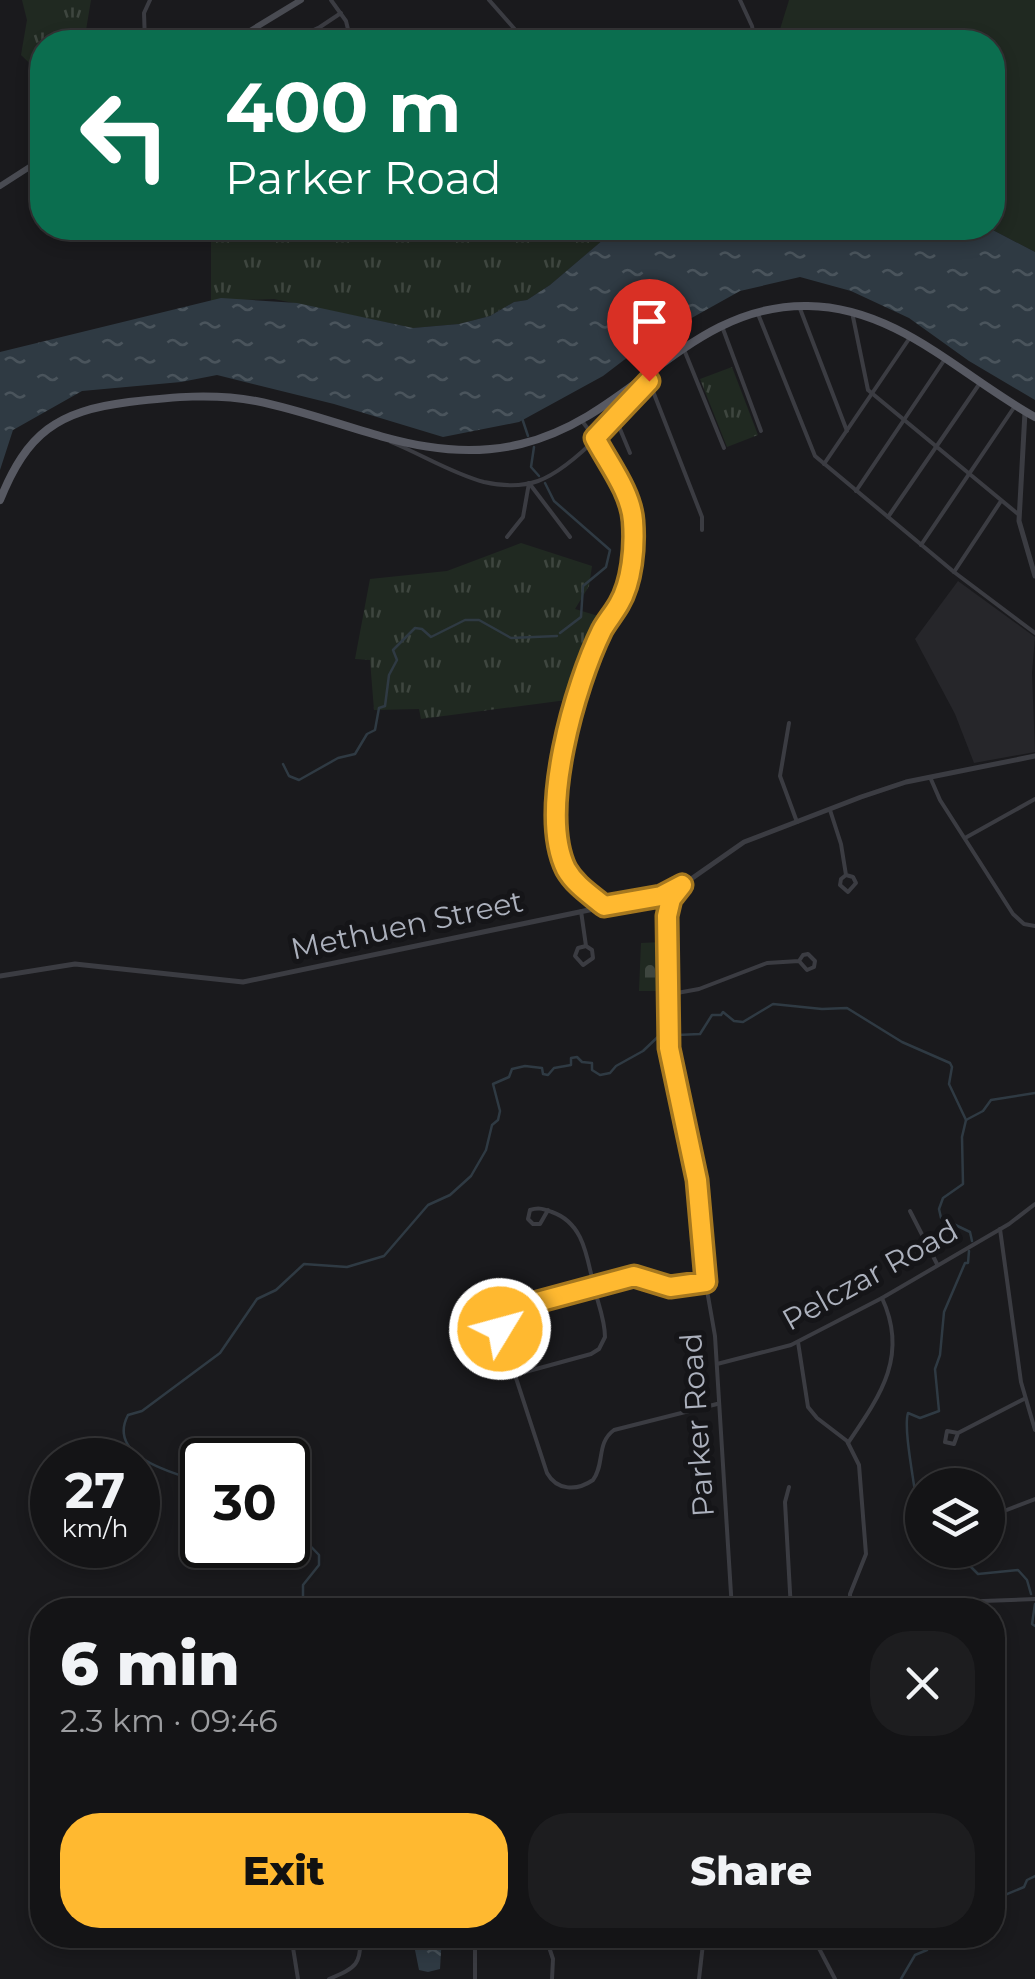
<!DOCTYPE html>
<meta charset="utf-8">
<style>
:root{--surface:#141416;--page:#1d1d1f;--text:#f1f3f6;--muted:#9d9ea1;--line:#333335;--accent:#ffb930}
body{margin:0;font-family:Montserrat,sans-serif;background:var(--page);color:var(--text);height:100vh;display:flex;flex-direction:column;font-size:38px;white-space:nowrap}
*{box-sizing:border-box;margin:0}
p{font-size:32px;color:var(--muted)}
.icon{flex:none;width:55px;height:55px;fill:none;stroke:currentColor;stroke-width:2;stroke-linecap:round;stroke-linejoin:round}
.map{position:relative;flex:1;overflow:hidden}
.sheet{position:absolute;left:30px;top:1598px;width:975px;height:350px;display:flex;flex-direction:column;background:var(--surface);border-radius:40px;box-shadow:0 5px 15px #0003,0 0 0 2px var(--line)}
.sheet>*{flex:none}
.top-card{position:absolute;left:30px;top:30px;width:975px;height:210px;border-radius:40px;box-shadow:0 5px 15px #0003,0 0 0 2px var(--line);background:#0b6e4f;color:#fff;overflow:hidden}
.fabs{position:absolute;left:905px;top:1468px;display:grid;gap:20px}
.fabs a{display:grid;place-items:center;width:100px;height:100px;border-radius:50%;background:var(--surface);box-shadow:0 5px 15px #0003,0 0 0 2px var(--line);font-size:50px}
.speed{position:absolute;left:30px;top:1438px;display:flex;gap:20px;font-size:50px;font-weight:700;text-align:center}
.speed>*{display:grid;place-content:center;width:130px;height:130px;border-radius:50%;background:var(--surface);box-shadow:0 5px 15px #0003,0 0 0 2px var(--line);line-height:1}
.speed small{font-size:25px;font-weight:400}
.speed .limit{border:5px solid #111;border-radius:15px;background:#fff;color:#111}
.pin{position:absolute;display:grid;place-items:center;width:85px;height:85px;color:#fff;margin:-102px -42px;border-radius:50% 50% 50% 0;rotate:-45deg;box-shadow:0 0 10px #0007}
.pin .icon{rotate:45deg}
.me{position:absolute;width:110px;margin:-55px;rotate:53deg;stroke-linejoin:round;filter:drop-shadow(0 0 8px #0008)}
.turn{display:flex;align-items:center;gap:35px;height:210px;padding:0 30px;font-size:45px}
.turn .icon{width:130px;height:130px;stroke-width:2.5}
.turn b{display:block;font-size:70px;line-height:85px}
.round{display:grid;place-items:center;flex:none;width:105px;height:105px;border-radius:40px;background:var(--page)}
.overview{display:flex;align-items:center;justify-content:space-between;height:170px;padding:0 30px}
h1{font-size:60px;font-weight:800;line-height:75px}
.button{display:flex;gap:20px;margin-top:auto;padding:20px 30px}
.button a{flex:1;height:115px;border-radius:40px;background:var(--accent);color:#111;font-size:40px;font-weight:800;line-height:115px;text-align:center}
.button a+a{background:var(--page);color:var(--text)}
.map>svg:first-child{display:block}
</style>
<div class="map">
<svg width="1035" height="1979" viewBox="0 0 1035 1979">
<defs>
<pattern id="cemetery-stones" width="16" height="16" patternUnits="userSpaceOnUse" patternTransform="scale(2.5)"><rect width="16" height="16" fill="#202921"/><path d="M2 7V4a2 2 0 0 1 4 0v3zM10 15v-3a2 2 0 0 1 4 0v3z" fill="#3e463f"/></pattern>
<pattern id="park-tufts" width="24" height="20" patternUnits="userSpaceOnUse" patternTransform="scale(2.5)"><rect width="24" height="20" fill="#202921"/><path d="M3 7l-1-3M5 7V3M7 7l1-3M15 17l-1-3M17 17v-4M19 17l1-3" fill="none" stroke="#3e463f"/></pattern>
<pattern id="water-ripples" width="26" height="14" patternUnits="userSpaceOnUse" patternTransform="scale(2.5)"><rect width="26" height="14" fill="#2f3a43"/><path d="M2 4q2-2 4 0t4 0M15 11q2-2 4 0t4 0" fill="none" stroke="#4a545c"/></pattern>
</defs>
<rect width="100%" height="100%" fill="#1a1a1d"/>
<path fill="#26262a" d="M958 581 1035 637 1032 673 1035 752 974 763 955 714 915 639Z"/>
<path fill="#202921" d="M789 0H1035V252L989 228H992V42H776Z"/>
<path fill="url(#cemetery-stones)" d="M663 942V991H639L641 943Z"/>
<g fill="url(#park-tufts)">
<path d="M22 0H91L84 42H42V75L21 55 27 20Z"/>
<path d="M211 228H617L550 285 527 300 514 302 490 316 459 324 413 328 274 299 211 301Z"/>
<path d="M732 367 758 435 727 447 700 379Z"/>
<path d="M521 543 592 566 589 586 575 609 605 618 594 636 574 699 421 719 419 709 374 710 370 660 355 659 370 579 447 571Z"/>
</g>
<g fill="url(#water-ripples)">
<path d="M617 228H989L1035 252V400L969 361 909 318 851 291 800 277 740 291 645 344 603 376 519 422 443 437 334 404 217 375 181 382 82 391 13 430 0 470V352L221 298 297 303 413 328 459 324 490 316 514 302 527 300 550 285Z"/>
<path d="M412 1935H442L440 1969 428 1972 419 1970Z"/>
</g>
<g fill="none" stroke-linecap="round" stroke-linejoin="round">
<g stroke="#2f3a43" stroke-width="2.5">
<path d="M522 418 528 436"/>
<path d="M534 447 531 467 539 476"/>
<path d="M545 483 554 501 610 550 606 567 583 586 581 617 560 633"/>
<path d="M283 764 289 776 299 780 338 758 355 754 367 734 375 730 379 708 385 706 389 675 397 660 393 650 415 628 422 629 431 637 465 620H479L511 638 557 636"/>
<path d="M672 1031 677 1035 700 1034 712 1015H721L723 1012 734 1021 743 1022 773 1004 822 1009 847 1008 902 1042 950 1063 952 1067 949 1084 966 1120"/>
<path d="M972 1241 970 1232 941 1218 939 1209 943 1198 963 1184 962 1137 966 1120 983 1111 991 1100 1035 1093"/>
<path d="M202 1483C173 1472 106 1457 128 1415L142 1411 220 1353 257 1299 276 1290 304 1264 347 1267 384 1256 428 1205 450 1195 471 1176 486 1150 492 1125 498 1120 500 1111 493 1084 509 1077 512 1069 525 1066 542 1068 543 1074 548 1075 554 1068 571 1065V1058L577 1057 582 1062 592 1063V1070L600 1075 610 1073 616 1066 643 1051 664 1031"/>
<path d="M922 1507H917C915 1485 903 1429 908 1413L920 1418 939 1411 935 1369 940 1355 944 1312 965 1263H968L969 1251"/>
<path d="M288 1528 298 1533 319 1555V1565L303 1585V1610"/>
<path d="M954 1550 978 1574 1018 1570 1027 1580 1031 1594"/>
<path d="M1035 1604 1032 1624 1035 1626"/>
<path d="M992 1914 999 1909 1000 1897 1024 1887 1027 1880 1035 1876"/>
<path d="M901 1979 915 1955 927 1950 930 1942 939 1935"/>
</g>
<g stroke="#3b3c42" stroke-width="4">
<path d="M331 0 346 21 351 42"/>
<path d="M489 0 526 42"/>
<path d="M740 0 752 26 755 42"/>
<path d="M145 42 144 13 150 0"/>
<path d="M288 42 320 27 341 13"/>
<path d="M799 306 847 431"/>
<path d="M852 312 868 390 1018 514"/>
<path d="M758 314 815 456 954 572 1035 633"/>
<path d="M723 329 761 431"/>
<path d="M685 352 724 448"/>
<path d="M649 381 702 517V530"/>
<path d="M615 417 630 453"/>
<path d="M582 421C601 445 632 493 633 523 634 547 632 577 622 599 616 610 607 620 602 631 576 687 537 812 566 869 575 885 591 895 604 907"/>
<path d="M391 442C421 454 453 474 484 482 502 486 521 487 538 481 577 467 631 402 658 370"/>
<path d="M824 464 911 336"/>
<path d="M529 483 570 537"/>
<path d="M856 491 945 359"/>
<path d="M888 517 980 383"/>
<path d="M507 537 523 517 529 483"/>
<path d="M921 545 1015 406"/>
<path d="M954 572 1001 501"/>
<path d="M789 723 780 776 797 822"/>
<path d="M930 777 940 800 1013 914 1024 924 1035 926"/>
<path d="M830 810 841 844 846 875 841 879 840 885 848 892 856 883 853 877 846 875"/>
<path d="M965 838 1035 799"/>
<path d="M678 888 671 899 667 916 669 1048 696 1172 701 1256 715 1336 732 1610"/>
<path d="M581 911 586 946 578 948 575 956 583 965 593 958 592 950 586 946"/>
<path d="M666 995 699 989 767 963 799 961 807 970 814 967 815 961 808 954 803 955 799 961"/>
<path d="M910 1211 937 1264"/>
<path d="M1000 1229 1021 1382 1035 1430"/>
<path d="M705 1282 676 1288 642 1277H629L515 1308 503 1316 500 1329 547 1473C557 1491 577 1491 593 1480 605 1464 596 1443 614 1430L717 1404"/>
<path d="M798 1342 808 1407 817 1418 847 1441 859 1465 866 1554 850 1594V1610"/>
<path d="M717 1364 791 1345 882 1298 1009 1224 1035 1204"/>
<path d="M514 1375 591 1354 599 1349 605 1337C605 1321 599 1306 595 1291 587 1261 586 1224 552 1212 543 1209 539 1207 530 1210L528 1219 533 1224H540L548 1210"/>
<path d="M958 1433 954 1444 945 1442 947 1431 958 1433 1024 1399"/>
<path d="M848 1443C880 1396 909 1356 882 1298"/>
<path d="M789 1487 785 1502 791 1610"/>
<path d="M988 1525 991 1516 1035 1499"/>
<path d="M932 1610 955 1602 1035 1599"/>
<path d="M291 1935 298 1979"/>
<path d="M545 1935 553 1959 552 1979"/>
<path d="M812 1935 835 1979"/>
<path d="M329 1979C356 1968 362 1964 360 1935"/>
<path d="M475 1979V1935"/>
<path d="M699 1979 704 1935"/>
</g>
<g stroke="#3b3c42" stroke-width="5">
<path d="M1025 412 1019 521 1035 576"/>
<path d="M0 976 75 964 243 982 661 895 681 886 744 842 861 797 906 782 1035 756"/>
</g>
<g stroke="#494b52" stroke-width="6">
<path d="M232 42 301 0"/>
<path d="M0 186 42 159"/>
</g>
<path stroke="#575962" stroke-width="8" d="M0 500C27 433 57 411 129 402 172 397 213 393 256 401 347 419 426 467 521 444 633 417 688 304 808 306 897 307 961 376 1035 417"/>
</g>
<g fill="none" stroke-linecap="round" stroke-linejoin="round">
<defs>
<path id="route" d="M500 1329 503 1316 515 1308 634 1276 670 1287 706 1282 697 1180 669 1048 667 916 671 899 682 885 661 896 604 906C591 895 575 885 566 869 538 812 575 685 602 630 607 621 614 613 619 604 632 582 635 547 633 521 631 492 608 463 595 438L649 381"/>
</defs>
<use href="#route" stroke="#a6781f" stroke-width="25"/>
<use href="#route" stroke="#ffb930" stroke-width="18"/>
</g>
<g text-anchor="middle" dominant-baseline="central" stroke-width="10" stroke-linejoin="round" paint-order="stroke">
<g font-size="30" fill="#acb1bd" stroke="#151518">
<text transform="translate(407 925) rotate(-12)">Methuen Street</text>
<text transform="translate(870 1275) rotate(-29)">Pelczar Road</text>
<text transform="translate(697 1425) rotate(-94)">Parker Road</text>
</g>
</g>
</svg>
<div class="fabs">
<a><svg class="icon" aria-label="layers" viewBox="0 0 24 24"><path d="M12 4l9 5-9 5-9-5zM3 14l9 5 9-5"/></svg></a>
</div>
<div class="speed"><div>27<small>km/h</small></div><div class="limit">30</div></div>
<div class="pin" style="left:649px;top:381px;background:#d93025"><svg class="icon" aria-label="arrive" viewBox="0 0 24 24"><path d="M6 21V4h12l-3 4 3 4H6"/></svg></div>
<svg class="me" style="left:500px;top:1329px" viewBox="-20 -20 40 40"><circle r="17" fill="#ffb930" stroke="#fff" stroke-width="3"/><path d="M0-11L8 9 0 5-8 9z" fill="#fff"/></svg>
<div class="top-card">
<div class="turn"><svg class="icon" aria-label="left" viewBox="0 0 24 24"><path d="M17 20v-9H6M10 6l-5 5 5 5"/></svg><div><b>400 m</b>Parker Road</div></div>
</div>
<section class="sheet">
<div class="overview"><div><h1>6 min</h1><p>2.3 km · 09:46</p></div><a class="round"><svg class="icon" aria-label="close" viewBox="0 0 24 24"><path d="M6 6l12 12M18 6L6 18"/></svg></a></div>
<div class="button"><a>Exit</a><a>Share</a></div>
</section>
</div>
